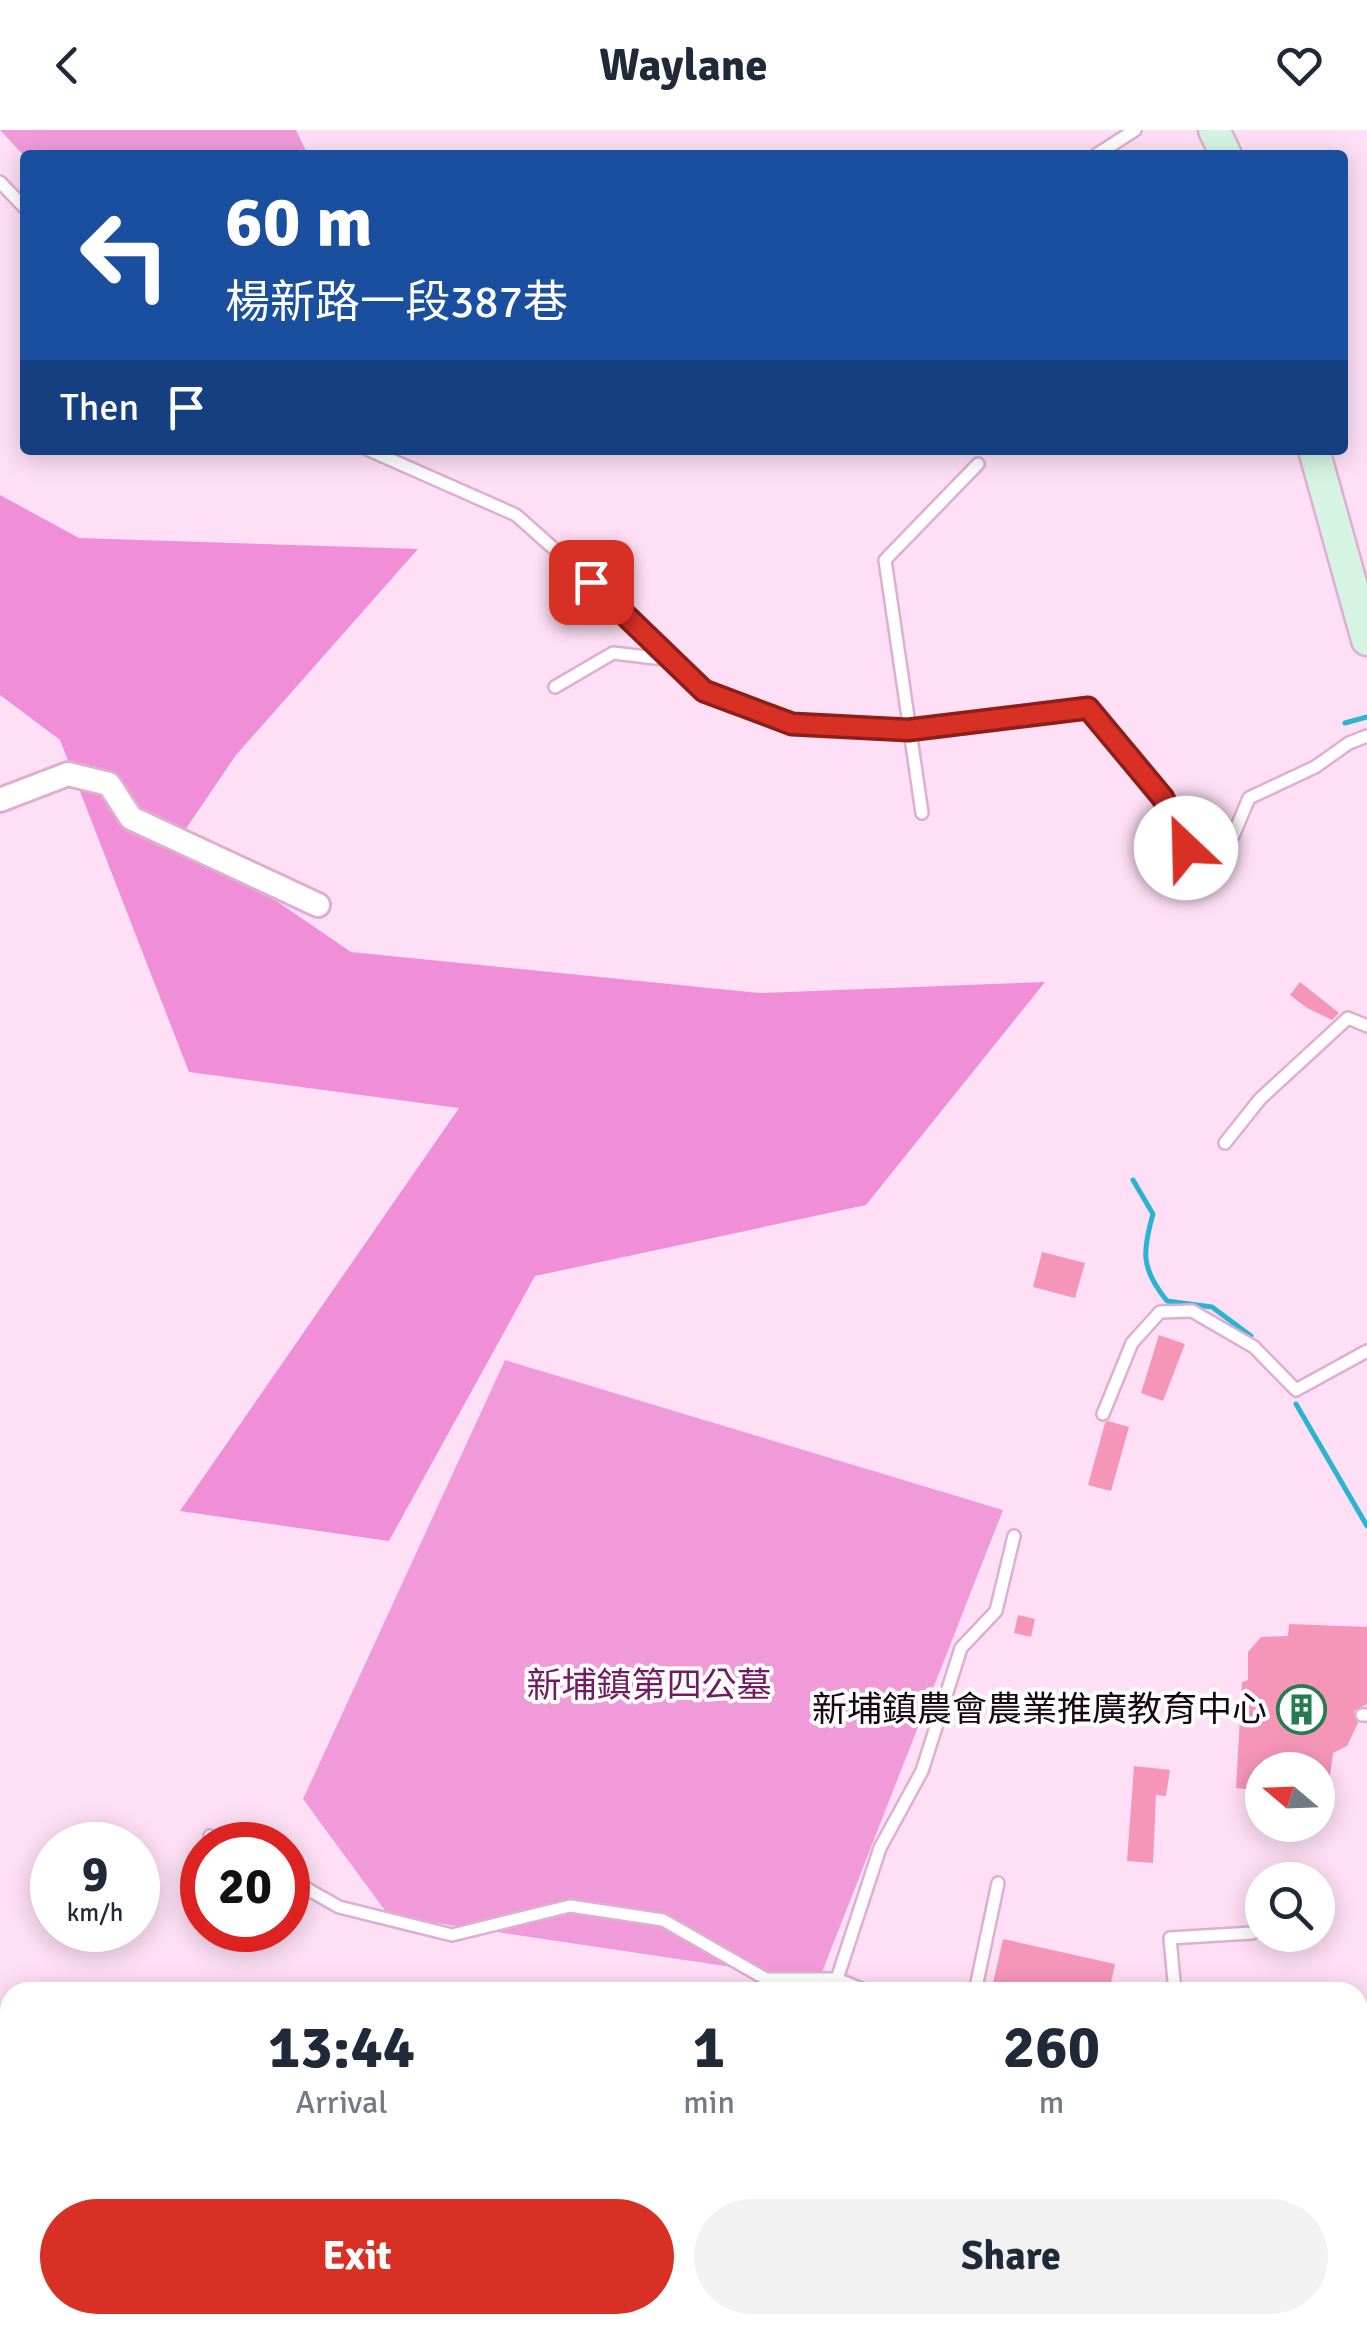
<!DOCTYPE html>
<meta charset="utf-8">
<style>
:root{--surface:#fff;--page:#f2f2f3;--text:#1f2937;--muted:#747a83;--accent:#d93025}
body{margin:0;font-family:Signika,"Noto Sans TC",sans-serif;background:var(--page);color:var(--text);height:100vh;display:flex;flex-direction:column;font-size:38px;white-space:nowrap}
*{box-sizing:border-box;margin:0}
p{font-size:32px;color:var(--muted)}
.icon{flex:none;width:55px;height:55px;fill:none;stroke:currentColor;stroke-width:2;stroke-linecap:round;stroke-linejoin:round}
.map{position:relative;flex:1;overflow:hidden}
.drawer{position:absolute;left:0px;top:1852px;width:1368px;height:352px;display:flex;flex-direction:column;background:var(--surface);border-radius:30px 30px 0 0;box-shadow:0 5px 25px #0003}
.drawer>*{flex:none}
.banner{position:absolute;left:20px;top:20px;width:1328px;height:305px;border-radius:10px;box-shadow:0 5px 25px #0003;background:#1a4fa0;color:#fff;overflow:hidden}
.needle{width:65px;rotate:289deg}
.buttons{position:absolute;left:1245px;top:1622px;display:grid;gap:20px}
.buttons a{display:grid;place-items:center;width:90px;height:90px;border-radius:50%;background:var(--surface);box-shadow:0 5px 25px #0003;font-size:50px}
.speed{position:absolute;left:30px;top:1692px;display:flex;gap:20px;font-size:50px;font-weight:700;text-align:center}
.speed>*{display:grid;place-content:center;width:130px;height:130px;border-radius:50%;background:var(--surface);box-shadow:0 5px 25px #0003;line-height:1}
.speed small{font-size:25px;font-weight:400}
.speed .limit{border:15px solid #d22;background:#fff;color:#111}
.pin{position:absolute;display:grid;place-items:center;width:85px;height:85px;color:#fff;margin:-42px;border-radius:20px;box-shadow:0 5px 15px #0006}
.me{position:absolute;width:110px;margin:-55px;rotate:336deg;stroke-linejoin:round;filter:drop-shadow(0 0 8px #0008)}
.turn{display:flex;align-items:center;gap:35px;height:210px;padding:0 40px;font-size:45px}
.turn .icon{width:130px;height:130px;stroke-width:2.5}
.turn b{display:block;font-size:70px;line-height:85px}
.then{display:flex;align-items:center;height:95px;padding:0 40px;background:#0003;gap:20px;font-size:38px}
.eta{display:flex;justify-content:space-evenly;align-items:center;height:170px;text-align:center}
.eta b{font-size:60px;font-weight:800;line-height:70px}
.action{display:flex;gap:20px;margin-top:auto;padding:20px 40px}
.action a{flex:1;height:115px;border-radius:60px;background:var(--accent);color:#fff;font-size:40px;font-weight:800;line-height:115px;text-align:center}
.action a+a{background:var(--page);color:var(--text)}
header{display:flex;justify-content:space-between;align-items:center;height:130px;padding:0 40px;background:var(--surface);font-size:45px;font-weight:800}
.map>svg:first-child{display:block}
</style>
<header><svg class="icon" aria-label="back" viewBox="0 0 24 24"><path d="M15 5l-7 7 7 7"/></svg>Waylane<svg class="icon" aria-label="heart" viewBox="0 0 24 24"><path d="M12 20l-8-8c-3-5 5-10 8-4 3-6 11-1 8 4z"/></svg></header>
<div class="map">
<svg width="1367" height="2204" viewBox="0 0 1367 2204">
<rect width="100%" height="100%" fill="#fedff5"/>
<g fill="#f19ada">
<path d="M0 0H296L308 25 25 27Z"/>
<path d="M505 1230 1003 1380 819 1850 389 1786 303 1669Z"/>
</g>
<path fill="#f18ed8" d="M0 365 79 408 418 419 236 625 181 706 351 822 759 863 1045 852 866 1075 535 1146 389 1411 180 1381 459 978 189 942 60 610 0 565Z"/>
<g fill="none" stroke-linecap="round" stroke-linejoin="round">
<g stroke="#27b5d3" stroke-width="5">
<path d="M1345 593 1367 587"/>
<path d="M1133 1050 1153 1084C1142 1122 1141 1139 1167 1171L1212 1177 1251 1206"/>
<path d="M1296 1274 1367 1396"/>
</g>
</g>
<g fill="#f596b8">
<path d="M1300 852 1339 883 1332 890 1307 878 1290 865Z"/>
<path d="M1042 1122 1085 1133 1075 1168 1033 1157Z"/>
<path d="M1159 1205 1185 1214 1163 1271 1141 1263Z"/>
<path d="M1108 1291 1129 1297 1111 1361 1088 1355 1105 1293Z"/>
<path d="M1018 1485 1035 1489 1031 1507 1014 1503Z"/>
<path d="M1289 1494 1367 1497V1574L1354 1581 1358 1593 1347 1616 1333 1623 1327 1669H1318V1640H1262V1661L1236 1658 1242 1552 1248 1550V1522L1261 1507 1288 1506Z"/>
<path d="M1134 1636 1170 1640 1166 1666 1156 1665 1153 1733 1127 1731Z"/>
<path d="M1003 1809 1115 1834 1109 1862H991Z"/>
</g>
<g fill="none" stroke-linecap="round" stroke-linejoin="round">
<defs>
<g id="service">
<path d="M1096 25 1135 0"/>
<path d="M0 52 25 78"/>
<path d="M369 320 516 385 616 474 704 561 792 594 908 600 1088 578 1163 668 1186 719 1233 706 1249 668 1315 637 1349 613 1367 606"/>
<path d="M555 557 613 523 672 530"/>
<path d="M922 683 885 430 978 334"/>
<path d="M1225 1013 1260 969 1348 888 1367 896"/>
<path d="M1103 1284 1132 1213 1160 1182 1192 1181 1254 1217 1296 1260 1367 1221"/>
<path d="M1362 1585H1367"/>
<path d="M210 1706 226 1715"/>
<path d="M288 1748 339 1777 452 1805 570 1776 663 1790 766 1849H837L869 1862"/>
<path d="M837 1849 880 1718 922 1641 961 1518 996 1481 1014 1406"/>
<path d="M975 1862 998 1753"/>
<path d="M1175 1862 1170 1808 1252 1803"/>
<path d="M0 1987 10 1983"/>
<path d="M1358 2066 1367 2071"/>
<path d="M433 2204 450 2195"/>
</g>
<g id="minor">
<path d="M0 670 68 644 109 654 131 688 318 775"/>
<path d="M0 2086 10 2088"/>
<path d="M117 2195 122 2204"/>
</g>
<g id="secondary">
<path d="M1214 0 1226 25"/>
<path d="M1314 320 1367 510"/>
</g>
</defs>
<use href="#service" stroke="#dfaed1" stroke-width="16"/>
<use href="#minor" stroke="#dfaed1" stroke-width="28"/>
<use href="#secondary" stroke="#dfaed1" stroke-width="35"/>
<use href="#service" stroke="#fff" stroke-width="11"/>
<use href="#minor" stroke="#fff" stroke-width="22"/>
<use href="#secondary" stroke="#d6f4e3" stroke-width="30"/>
</g>
<g fill="none" stroke-linecap="round" stroke-linejoin="round">
<defs>
<path id="route" d="M591 452 704 561 792 594 908 600 1088 578 1163 668 1186 718"/>
</defs>
<use href="#route" stroke="#8d1f18" stroke-width="25"/>
<use href="#route" stroke="#d93025" stroke-width="18"/>
</g>
<defs>
<symbol id="building-ring" viewBox="-11 -11 22 22"><circle r="9.5" fill="#fff" stroke="#247c50" stroke-width="1.5"/><path d="M-4-6H4V6H1V3H-1V6H-4ZM-2.5-4.3h1.7v1.8h-1.7ZM.8-4.3h1.7v1.8H.8ZM-2.5-1h1.7V.8h-1.7ZM.8-1h1.7V.8H.8Z" fill="#247c50"/></symbol>
</defs>
<g fill-rule="evenodd">
<use href="#building-ring" x="1274" y="1552" width="55" height="55"/>
</g>
<g text-anchor="middle" dominant-baseline="central" stroke-width="8" stroke-linejoin="round" paint-order="stroke">
<g font-size="35" fill="#721b61" stroke="#fff">
<text x="649" y="1555">新埔鎮第四公墓</text>
</g>
<g font-size="35" fill="#170713" stroke="#fff" text-anchor="end">
<text x="1267" y="1579">新埔鎮農會農業推廣教育中心</text>
</g>
</g>
</svg>
<div class="buttons">
<a><svg class="needle" viewBox="-14 -14 28 28"><path d="M0-13l5 13h-10z" fill="#e53935"/><path d="M0 13l5-13h-10z" fill="#747a83"/></svg></a>
<a><svg class="icon" aria-label="search" viewBox="0 0 24 24"><circle cx="10" cy="10" r="6"/><path d="M15 15l6 6"/></svg></a>
</div>
<div class="speed"><div>9<small>km/h</small></div><div class="limit">20</div></div>
<div class="pin" style="left:591px;top:452px;background:#d93025"><svg class="icon" aria-label="arrive" viewBox="0 0 24 24"><path d="M6 21V4h12l-3 4 3 4H6"/></svg></div>
<svg class="me" style="left:1186px;top:718px" viewBox="-20 -20 40 40"><circle r="19" fill="#fff"/><path d="M0-13L10 11 0 6-10 11z" fill="#d93025"/></svg>
<div class="banner">
<div class="turn"><svg class="icon" aria-label="left" viewBox="0 0 24 24"><path d="M17 20v-9H6M10 6l-5 5 5 5"/></svg><div><b>60 m</b>楊新路一段387巷</div></div>
<div class="then">Then<svg class="icon" aria-label="arrive" viewBox="0 0 24 24"><path d="M6 21V4h12l-3 4 3 4H6"/></svg></div>
</div>
<section class="drawer">
<div class="eta">
<div><b>13:44</b><p>Arrival</p></div>
<div><b>1</b><p>min</p></div>
<div><b>260</b><p>m</p></div>
</div>
<div class="action"><a>Exit</a><a>Share</a></div>
</section>
</div>
